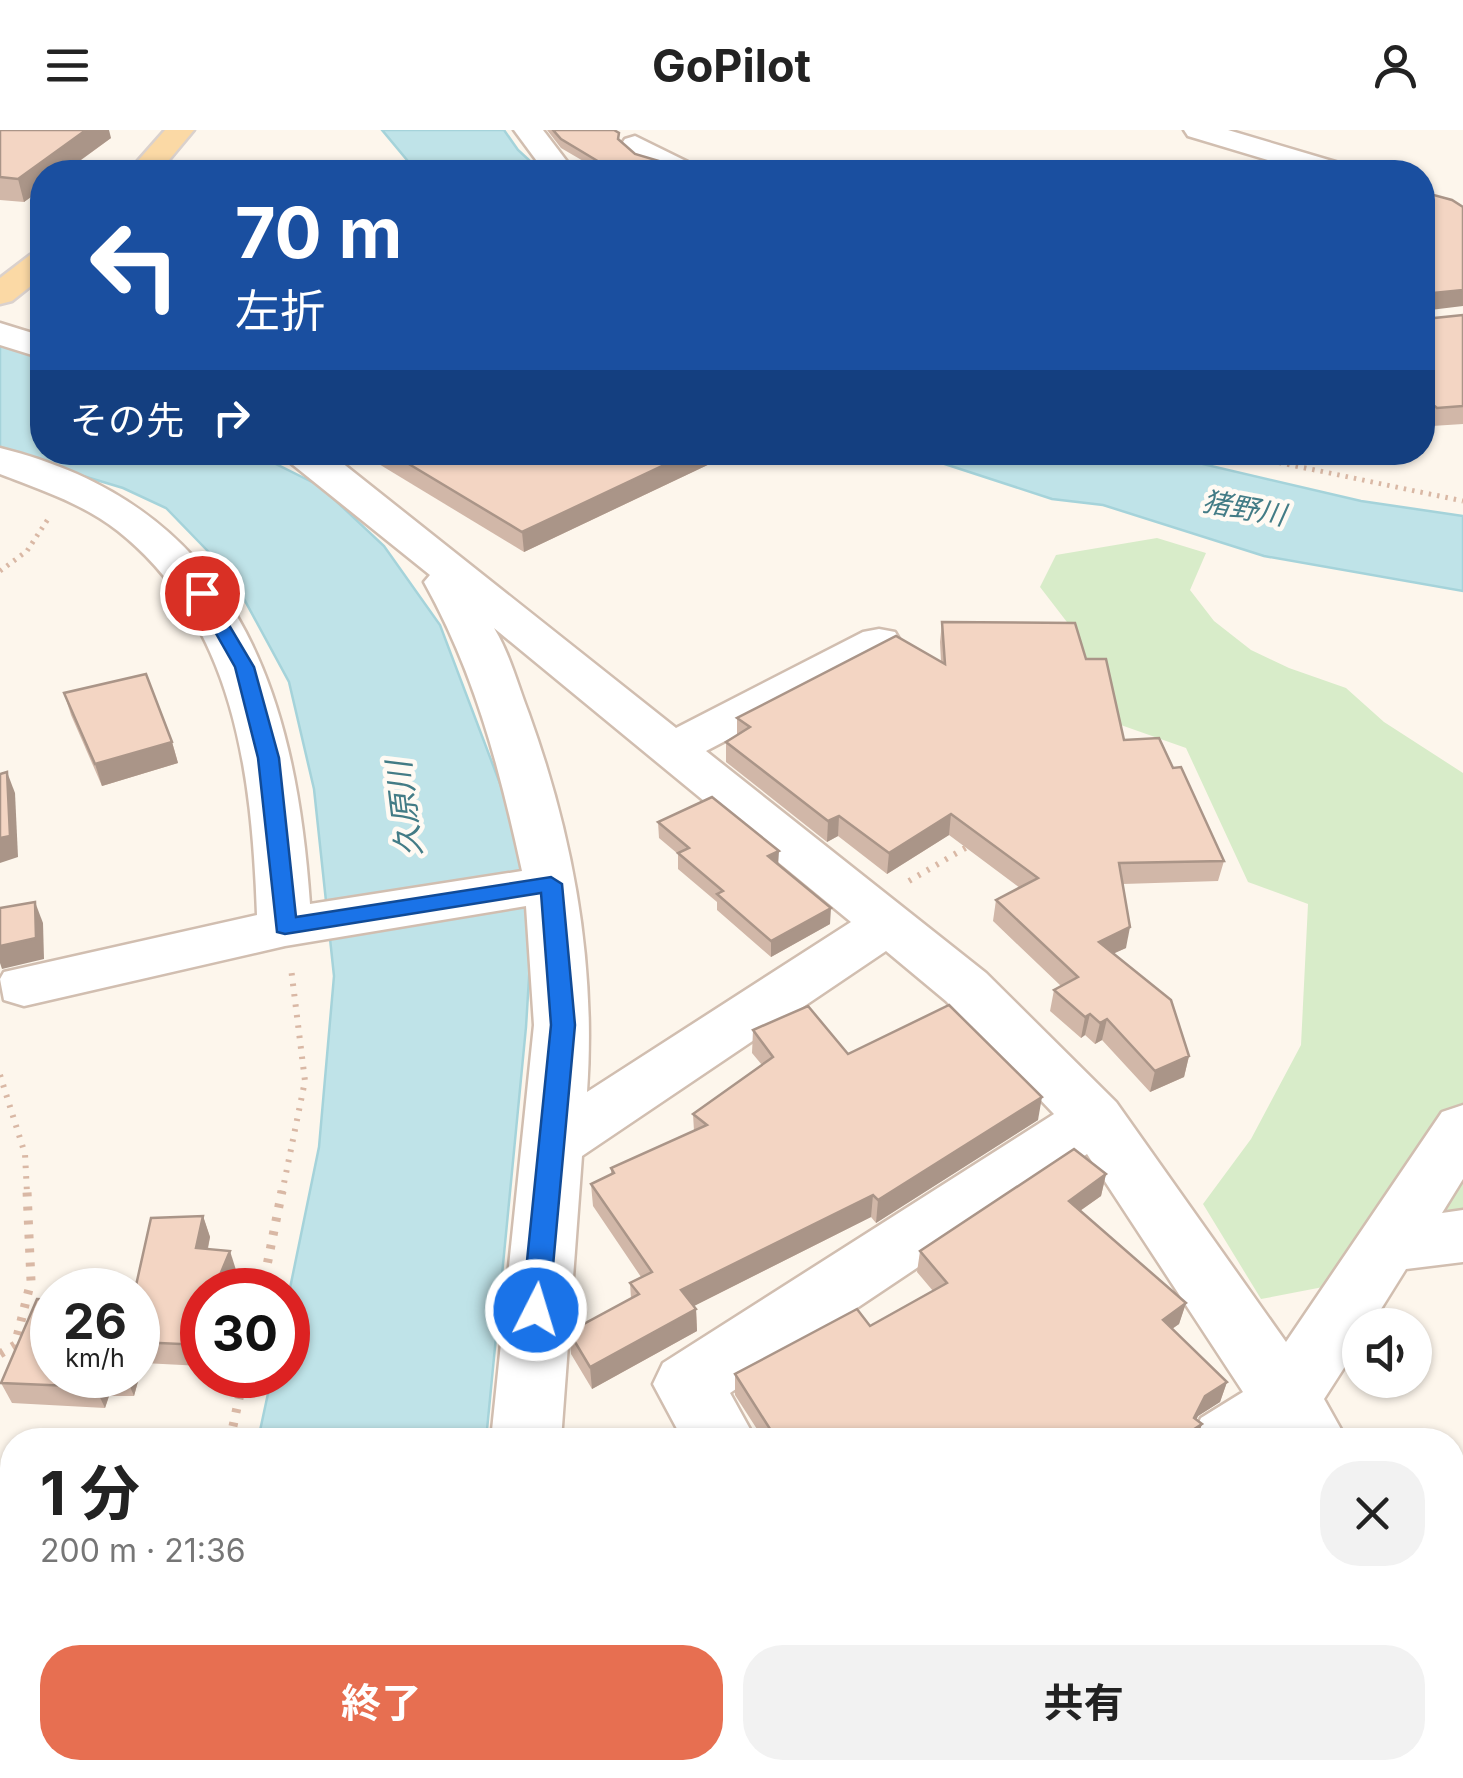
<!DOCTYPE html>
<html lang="ja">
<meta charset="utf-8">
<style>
:root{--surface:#fff;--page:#f2f2f2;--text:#222;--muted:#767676;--accent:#e76f51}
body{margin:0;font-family:Inter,"Noto Sans JP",sans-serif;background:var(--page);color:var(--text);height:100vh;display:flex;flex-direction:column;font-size:38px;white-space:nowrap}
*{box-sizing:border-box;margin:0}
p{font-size:32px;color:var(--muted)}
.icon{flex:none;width:55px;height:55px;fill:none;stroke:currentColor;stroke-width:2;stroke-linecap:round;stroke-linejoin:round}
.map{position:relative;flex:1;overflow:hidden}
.sheet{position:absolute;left:0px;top:1298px;width:1465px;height:352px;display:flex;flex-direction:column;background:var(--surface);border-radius:40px 40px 0 0;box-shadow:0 2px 8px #0004}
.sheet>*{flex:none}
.top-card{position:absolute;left:30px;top:30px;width:1405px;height:305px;border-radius:40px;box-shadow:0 2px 8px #0004;background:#1a4fa0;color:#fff;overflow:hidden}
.tools{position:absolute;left:1342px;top:1178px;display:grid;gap:20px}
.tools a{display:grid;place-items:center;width:90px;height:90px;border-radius:50%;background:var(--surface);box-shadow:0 2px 8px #0004;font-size:50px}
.speed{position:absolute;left:30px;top:1138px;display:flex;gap:20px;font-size:50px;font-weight:700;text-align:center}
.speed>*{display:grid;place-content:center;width:130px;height:130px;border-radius:50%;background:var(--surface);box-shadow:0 2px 8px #0004;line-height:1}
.speed small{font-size:25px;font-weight:400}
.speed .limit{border:15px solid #d22;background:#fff;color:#111}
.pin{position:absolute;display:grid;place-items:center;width:85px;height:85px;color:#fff;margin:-42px;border:5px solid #fff;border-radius:50%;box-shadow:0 2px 10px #0007}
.me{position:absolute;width:110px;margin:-55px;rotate:5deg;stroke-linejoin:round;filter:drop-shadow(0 0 8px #0008)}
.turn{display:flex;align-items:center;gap:35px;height:210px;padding:0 40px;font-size:45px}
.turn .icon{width:130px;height:130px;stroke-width:2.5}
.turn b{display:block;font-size:70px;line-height:85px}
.then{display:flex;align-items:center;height:95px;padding:0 40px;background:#0003;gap:20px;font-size:38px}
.round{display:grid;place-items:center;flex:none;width:105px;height:105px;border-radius:40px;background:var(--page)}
.head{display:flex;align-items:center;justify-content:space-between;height:170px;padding:0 40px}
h1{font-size:60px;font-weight:700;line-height:75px}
.primary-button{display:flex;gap:20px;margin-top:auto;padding:20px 40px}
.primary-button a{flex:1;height:115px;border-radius:40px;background:var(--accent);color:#fff;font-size:40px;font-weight:700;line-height:115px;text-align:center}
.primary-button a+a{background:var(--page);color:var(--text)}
header{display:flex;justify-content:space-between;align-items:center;height:130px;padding:0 40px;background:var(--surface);font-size:45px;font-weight:700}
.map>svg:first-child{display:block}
</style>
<header><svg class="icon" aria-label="menu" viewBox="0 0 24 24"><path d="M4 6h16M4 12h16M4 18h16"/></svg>GoPilot<svg class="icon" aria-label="person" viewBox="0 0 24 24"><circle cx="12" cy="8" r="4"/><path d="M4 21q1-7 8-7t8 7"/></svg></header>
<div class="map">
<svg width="1463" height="1648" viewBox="0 0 1463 1648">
<rect width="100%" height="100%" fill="#fdf6ec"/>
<path fill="#d8ecc9" d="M1157 408 1206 423 1190 460 1214 491 1251 520 1289 538 1346 558 1384 592 1463 643V1130L1261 1169 1203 1074 1251 1009 1301 915 1308 774 1248 752 1186 618 1118 594 1070 496 1040 457 1056 425Z"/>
<g fill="#bfe3e8" stroke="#a5d3da" stroke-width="2.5">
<path d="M382 0H504L518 20 542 42H417Z"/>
<path d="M0 212 42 227V322L254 323 320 356 384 416 440 495 527 725 532 799 526 897 486 1310H258L272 1245H288V1168L319 1017 334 846 314 659 289 552 231 445 166 378 123 358 0 321Z"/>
<path d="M911 323H1156L1361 371 1463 386V461L1264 426 1103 375 1052 369Z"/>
<path d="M194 1638H455L454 1648H192Z"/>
</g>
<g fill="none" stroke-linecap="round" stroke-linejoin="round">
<defs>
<g id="minor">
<path d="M514 0H543L575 42H545Z"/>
<path d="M1184 0H1228L1349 36 1353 42H1308L1188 6Z"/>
<path d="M635 6 696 36 700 42C671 44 640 39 621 15L625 9Z"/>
<path d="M0 193 42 206V228L0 215Z"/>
<path d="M0 318C234 376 295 557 310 774L522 741C500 640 475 543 424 452L430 445 277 322H325L341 332 676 598 863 502 879 499 895 502 901 512 895 522 706 621 986 843 1116 972 1286 1212 1442 982 1463 975V1049L1442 1083 1463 1080V1132L1406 1139 1371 1195H1360V1213L1324 1269 1347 1310H1191L1201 1288 1243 1262 1087 1024 730 1263 756 1310H683L653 1254 663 1233 1054 984 946 871 886 821 582 1026 561 1310H491L534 895 526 776 285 816 24 876 4 870 0 849 4 842 257 785C252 644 235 494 118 401 84 374 39 359 0 344ZM494 498 851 792 587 962C596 833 573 706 529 584 518 556 510 524 494 498Z"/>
<path d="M1452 1446 1463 1450V1530L1452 1526Z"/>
<path d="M450 1638H532L530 1648H448Z"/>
<path d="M880 1638H964L969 1648H885Z"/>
</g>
<g id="major">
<path d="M165 0H194L159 42H128Z"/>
<path d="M42 122V147L12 171 0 174V148L30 125Z"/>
</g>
</defs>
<use href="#minor" stroke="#d1beb0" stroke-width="5"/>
<use href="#major" stroke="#dad1cd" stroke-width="5"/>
<g stroke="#d9b8a5" stroke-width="5" stroke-dasharray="2.5 6" stroke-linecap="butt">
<path d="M1229 322 1463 371"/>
<path d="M0 441 27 421 50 386"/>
</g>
<g stroke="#d9b8a5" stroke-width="6" stroke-dasharray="2.5 8" stroke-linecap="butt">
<path d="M909 751 972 714"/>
<path d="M0 945 25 1024 27 1063"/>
<path d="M282 1063 305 951 291 838"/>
</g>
<g stroke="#d9b8a5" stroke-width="9" stroke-dasharray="4 10" stroke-linecap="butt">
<path d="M262 1160 282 1061"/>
<path d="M0 1224 15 1215 31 1151 27 1061"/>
<path d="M230 1310 244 1245"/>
<path d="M155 1648 157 1638"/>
</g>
<use href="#minor" fill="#fff" fill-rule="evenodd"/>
<use href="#major" fill="#fbd9a5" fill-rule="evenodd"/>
</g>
<g fill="#d1b7a8">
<path d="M0 0 111 8 24 72 0 70Z"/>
<path d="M547 0H614L619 3V10L635 24 689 42H591L590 35 561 18Z"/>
<path d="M1422 59 1424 189 1463 185V294L1432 296 1422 289Z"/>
<path d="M359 322H735L524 422Z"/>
<path d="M942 492 1086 529 1124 610 1173 638 1224 731 1218 751 1123 754 1126 818 1114 823 1189 926 1184 947 1150 962 1102 910 1095 914 1085 905 1081 908 1050 881 1054 860 1061 856 993 791 996 770 1020 758 949 705 887 744 838 706 827 712 726 632V612L737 605V588L941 532 940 512Z"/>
<path d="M64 563 172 612 178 633 102 656 71 585Z"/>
<path d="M658 692 778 735 830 794 771 827 717 780V772L678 739V724L659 708Z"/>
<path d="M753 900 848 924 1038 990 876 1093 871 1087 694 1176 696 1179 697 1201 592 1259 571 1224 569 1202 631 1168 630 1153 641 1147 593 1076 591 1054 611 1044V1038L694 1001 693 984 762 935 752 923Z"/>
<path d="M1106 1044 1101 1066 1080 1081 1186 1173 1179 1194 1172 1199 1227 1252 1220 1272 1198 1286 1196 1290 1202 1294 1196 1310H764L735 1265V1244L870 1196 933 1161 917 1142 920 1121Z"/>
<path d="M203 1086 210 1107 208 1119 237 1143 232 1154 243 1155 245 1160H202V1236L143 1233 134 1266H109L105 1278 12 1273 1 1253 37 1169 138 1245V1160Z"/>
</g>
<g fill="#aa9588">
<path d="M86 0H109L111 8 64 42H42V59L24 72 18 49Z"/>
<path d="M1463 160V176L1422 181 1424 164Z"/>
<path d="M692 322H735L524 422 522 402Z"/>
<path d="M172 612 178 633 102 656 95 634Z"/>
<path d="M7 642 15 663 18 727 0 733V708Z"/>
<path d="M951 684 949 705 887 744 889 723Z"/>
<path d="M839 686 838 706 827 712 828 691Z"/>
<path d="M779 721 778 737 768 726Z"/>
<path d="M35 772 43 793 44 829 2 839 0 833V816Z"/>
<path d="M831 778 830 794 771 827V811Z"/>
<path d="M1130 797 1126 818 1095 832 1099 812Z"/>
<path d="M1090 884 1085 905 1081 908 1085 887Z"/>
<path d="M1107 889 1102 910 1095 914 1100 893Z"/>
<path d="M1189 926 1184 947 1150 962 1155 941Z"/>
<path d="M1042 967 1038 990 876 1093 878 1070Z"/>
<path d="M1106 1044 1101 1066 1064 1092 1069 1071Z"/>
<path d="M873 1065 871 1087 682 1182 681 1160Z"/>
<path d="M203 1086 210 1107 203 1140 196 1118Z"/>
<path d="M230 1121 237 1143 230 1160 217 1152Z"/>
<path d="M1186 1173 1179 1194 1156 1210 1163 1190Z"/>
<path d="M696 1179 697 1201 592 1259 590 1237Z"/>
<path d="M138 1220 143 1233 134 1266 125 1245H138Z"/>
<path d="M99 1245 109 1266 105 1278 95 1257Z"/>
<path d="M1227 1252 1220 1272 1198 1286 1191 1300 1202 1294 1196 1310H1177L1194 1288 1205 1266Z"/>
<path d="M22 1638H30L33 1648H25Z"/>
<path d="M1302 1638H1306L1296 1648H1292Z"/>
</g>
<g fill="#f3d5c3" stroke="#aa9588" stroke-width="2.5">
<path d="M0 0H86L18 49 0 47Z"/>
<path d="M553 0H614L619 3 618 9 635 24 679 37 689 42H600L590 35 601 33 561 9Z"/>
<path d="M1422 59 1426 63 1452 70 1463 77V160L1424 164V189L1463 185V276L1437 278 1422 266Z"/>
<path d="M389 322H692L522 402Z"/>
<path d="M942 492 1075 493 1086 529H1106L1124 610 1159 608 1173 638 1181 637 1224 731 1119 733 1130 797 1099 812 1171 870 1189 926 1155 941 1107 889 1100 893 1090 884 1085 887 1054 860 1078 847 996 770 1038 748 951 684 889 723 839 686 828 691 726 612 750 597 737 588 896 506 945 534Z"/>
<path d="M146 544 172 612 95 634 64 563Z"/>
<path d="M7 642 10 706 0 708V644Z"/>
<path d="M712 667 779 721 768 726 831 778 771 811 717 764 723 761 678 723 689 718 658 692Z"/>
<path d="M35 772 36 808 0 816V778Z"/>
<path d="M949 875 1042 967 878 1070 873 1065 681 1160 696 1179 590 1237 569 1202 639 1164 630 1153 652 1142 591 1054 614 1043 611 1038 707 995 693 984 773 927 753 900 808 876 848 924Z"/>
<path d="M1074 1019 1106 1044 1069 1071 1186 1173 1163 1190 1227 1252 1205 1266 1194 1288 1202 1294 1177 1310H777L735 1244 857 1179 870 1196 947 1153 920 1121Z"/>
<path d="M203 1086 196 1118 230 1121 217 1152 243 1155 242 1160H202V1215L138 1212V1160H135L151 1088Z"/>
<path d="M37 1169 52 1170V1245H99L95 1257 1 1253Z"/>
<path d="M12 1376V1638H22L25 1648H0V1382Z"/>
<path d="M1452 1532 1463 1541V1614L1455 1621 1452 1619Z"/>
<path d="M551 1638 559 1648H516Z"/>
<path d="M787 1638H886L882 1648H784Z"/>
<path d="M1251 1638H1302L1292 1648H1242Z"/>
</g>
<path fill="#1a73e8" stroke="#114b97" stroke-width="2.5" d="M202 457 210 463 254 537 279 628 296 787 551 747 562 754 575 895 549 1180 545 1189 536 1192 526 1189 522 1180 551 895 541 763 285 804 277 802 258 628 235 537 193 463Z"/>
<g text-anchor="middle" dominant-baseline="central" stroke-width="9" stroke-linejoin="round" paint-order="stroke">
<g font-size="28" font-style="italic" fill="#437c86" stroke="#fffaf3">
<text transform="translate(1244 378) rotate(10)">猪野川</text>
</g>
<g font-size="32" font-style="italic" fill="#437c86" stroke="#fffaf3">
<text transform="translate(404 679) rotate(-97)">久原川</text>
</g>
</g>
</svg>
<div class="tools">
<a><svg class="icon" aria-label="sound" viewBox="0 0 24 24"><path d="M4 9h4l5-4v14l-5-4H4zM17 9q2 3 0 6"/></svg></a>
</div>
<div class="speed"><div>26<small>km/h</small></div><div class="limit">30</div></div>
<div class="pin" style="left:202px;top:463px;background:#d93025"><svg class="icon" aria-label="arrive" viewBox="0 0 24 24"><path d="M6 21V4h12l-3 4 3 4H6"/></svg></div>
<svg class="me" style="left:536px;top:1180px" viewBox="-20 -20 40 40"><circle r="17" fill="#1a73e8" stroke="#fff" stroke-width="3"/><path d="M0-11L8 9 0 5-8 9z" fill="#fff"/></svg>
<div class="top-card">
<div class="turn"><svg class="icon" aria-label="left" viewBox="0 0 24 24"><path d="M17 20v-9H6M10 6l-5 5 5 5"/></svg><div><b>70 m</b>左折</div></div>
<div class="then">その先<svg class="icon" aria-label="right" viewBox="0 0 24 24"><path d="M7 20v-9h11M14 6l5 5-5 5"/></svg></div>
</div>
<section class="sheet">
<div class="head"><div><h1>1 分</h1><p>200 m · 21:36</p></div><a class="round"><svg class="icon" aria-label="close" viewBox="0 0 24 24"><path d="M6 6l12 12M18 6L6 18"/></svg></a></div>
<div class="primary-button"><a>終了</a><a>共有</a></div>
</section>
</div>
